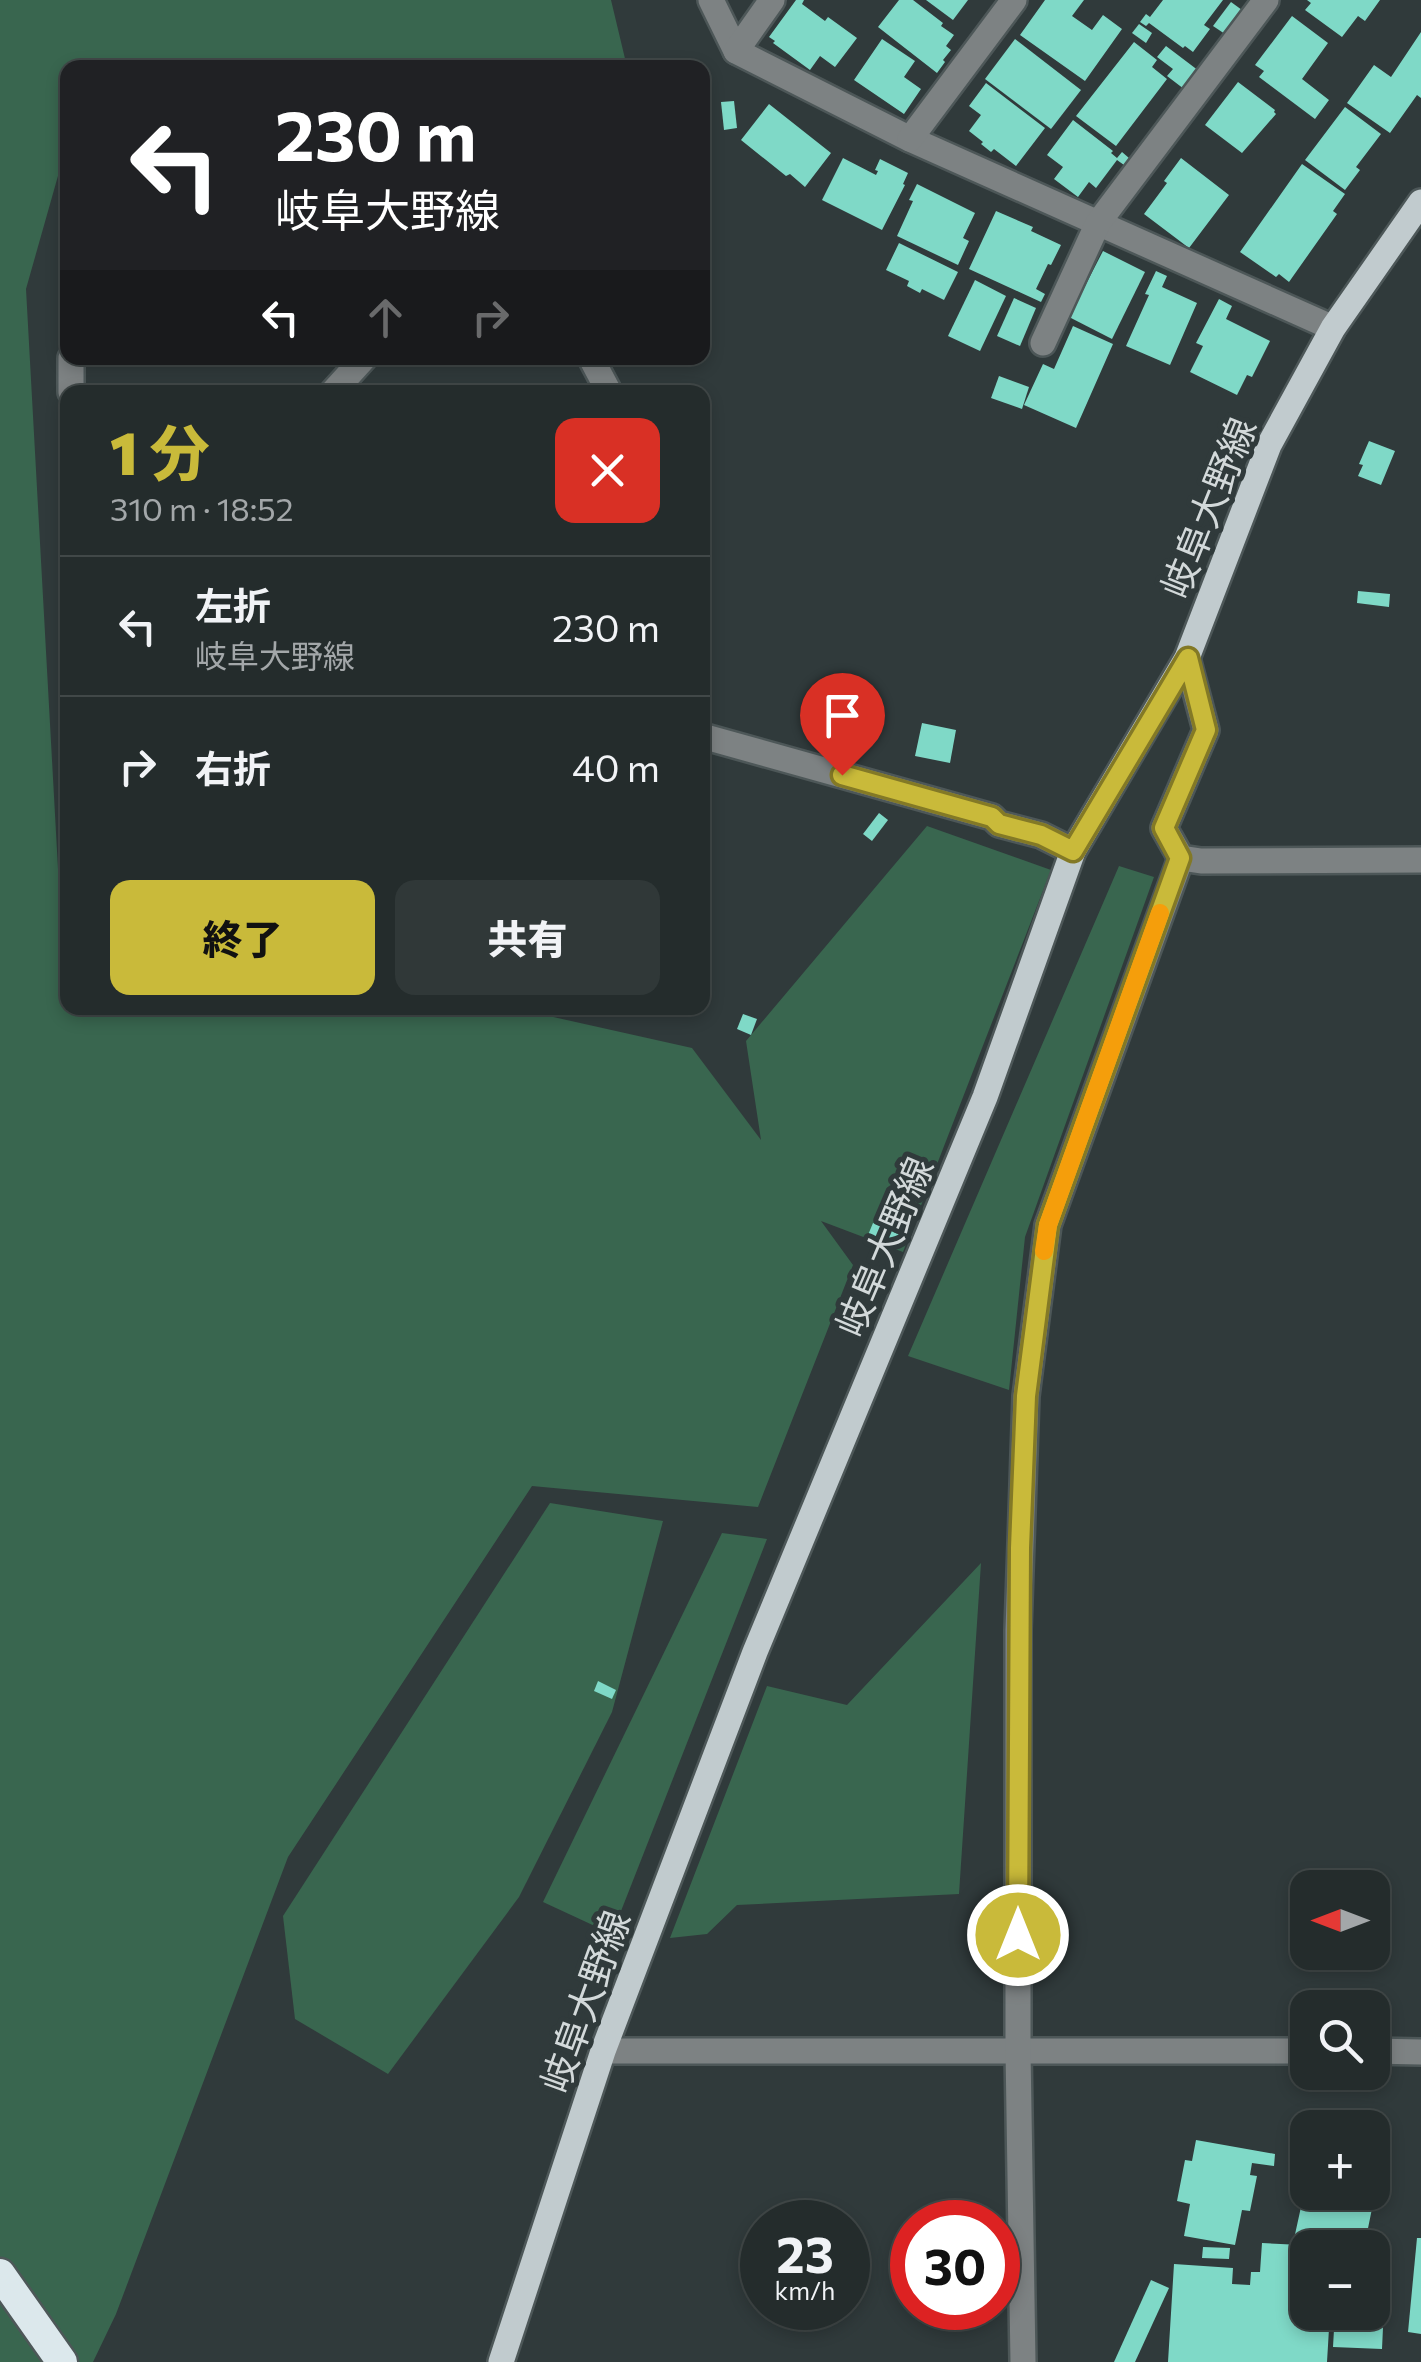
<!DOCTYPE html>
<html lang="ja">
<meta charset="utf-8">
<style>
:root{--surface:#242c2c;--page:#303838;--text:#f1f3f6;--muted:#a3a7a9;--line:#414848;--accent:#c9ba3a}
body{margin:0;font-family:Commissioner,"Noto Sans JP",sans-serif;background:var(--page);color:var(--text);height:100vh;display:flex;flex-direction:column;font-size:38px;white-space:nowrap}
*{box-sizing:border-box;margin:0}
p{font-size:32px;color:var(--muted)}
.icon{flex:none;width:55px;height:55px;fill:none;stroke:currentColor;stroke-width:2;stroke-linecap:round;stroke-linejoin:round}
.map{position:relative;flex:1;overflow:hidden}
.side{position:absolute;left:60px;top:385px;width:650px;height:630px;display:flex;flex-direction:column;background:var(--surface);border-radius:20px;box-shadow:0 5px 15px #0003,0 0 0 2px var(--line)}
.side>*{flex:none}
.guide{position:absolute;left:60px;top:60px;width:650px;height:305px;border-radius:20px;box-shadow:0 5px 15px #0003,0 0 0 2px var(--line);background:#202124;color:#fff;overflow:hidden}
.needle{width:65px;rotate:270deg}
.controls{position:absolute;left:1290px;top:1870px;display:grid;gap:20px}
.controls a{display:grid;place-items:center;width:100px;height:100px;border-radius:20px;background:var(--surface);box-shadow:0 5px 15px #0003,0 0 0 2px var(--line);font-size:50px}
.speed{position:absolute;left:740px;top:2200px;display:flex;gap:20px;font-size:50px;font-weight:700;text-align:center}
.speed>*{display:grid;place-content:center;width:130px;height:130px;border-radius:50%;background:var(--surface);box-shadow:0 5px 15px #0003,0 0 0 2px var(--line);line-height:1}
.speed small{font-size:25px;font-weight:400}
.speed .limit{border:15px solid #d22;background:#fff;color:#111}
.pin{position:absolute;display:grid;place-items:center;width:85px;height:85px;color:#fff;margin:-102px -42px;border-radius:50% 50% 50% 0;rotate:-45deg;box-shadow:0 0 10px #0007}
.pin .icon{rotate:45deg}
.me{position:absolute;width:110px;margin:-55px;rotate:0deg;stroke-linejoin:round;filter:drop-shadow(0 0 8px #0008)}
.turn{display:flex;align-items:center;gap:35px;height:210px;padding:0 50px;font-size:45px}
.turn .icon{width:130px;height:130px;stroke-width:2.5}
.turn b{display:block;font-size:70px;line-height:85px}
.lanes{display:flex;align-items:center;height:95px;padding:0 50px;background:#0003;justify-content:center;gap:50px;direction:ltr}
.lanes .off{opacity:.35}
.round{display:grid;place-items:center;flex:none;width:105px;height:105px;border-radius:20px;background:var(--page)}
.headline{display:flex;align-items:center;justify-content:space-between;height:170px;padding:0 50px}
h1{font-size:60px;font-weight:800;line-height:75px;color:var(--accent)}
.action{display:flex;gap:20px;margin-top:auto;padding:20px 50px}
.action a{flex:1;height:115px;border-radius:20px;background:var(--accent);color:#111;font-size:40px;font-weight:800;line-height:115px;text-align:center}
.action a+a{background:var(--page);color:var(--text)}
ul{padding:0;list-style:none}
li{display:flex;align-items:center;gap:30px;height:140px;padding:0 50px;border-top:2px solid var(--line)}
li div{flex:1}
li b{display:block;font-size:38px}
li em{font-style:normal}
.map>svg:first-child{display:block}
</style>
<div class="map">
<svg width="1421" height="2362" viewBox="0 0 1421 2362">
<rect width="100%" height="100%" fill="#303a3b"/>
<g fill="#39664f">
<path d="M0 0H611L627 67 68 68 67 144 26 289 60 905 67 908 68 1008H513L692 1048 761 1140 746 1041 927 826 1051 870 903 1252 821 1221 853 1265 758 1507 532 1486 288 1857 116 2314 93 2362H0Z"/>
<path d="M1119 866 1154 877 1025 1237 1009 1390 908 1356Z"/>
<path d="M550 1503 663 1521 612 1712 519 1897 388 2074 295 2019 283 1916Z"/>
<path d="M722 1533 767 1539 612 1934 543 1902Z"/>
<path d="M981 1563 959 1894 737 1905 707 1934 670 1938 767 1686 847 1705Z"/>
</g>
<g fill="#7fd9c7">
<path d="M796 0H804L802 4 825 21 828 17 857 38 835 67 820 56 810 70 773 43 775 41 769 37Z"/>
<path d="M899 0H913L943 23 941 26 954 35 946 46 951 50 943 60 945 62 937 73 878 27Z"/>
<path d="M926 0H968L953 20Z"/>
<path d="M1045 0H1084L1072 16 1092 30 1103 15 1122 29 1085 81 1020 35Z"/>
<path d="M1163 0H1223L1204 25 1210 29 1193 52 1185 46 1183 48 1149 23 1146 26 1140 22 1146 14 1150 17Z"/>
<path d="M1307 0H1380L1365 21 1358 16 1342 37 1305 10 1311 3Z"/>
<path d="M1231 2 1242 10 1225 34 1213 26Z"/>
<path d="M1292 16 1328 43 1302 79 1329 100 1315 119 1259 77 1264 71 1255 65Z"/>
<path d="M1139 24 1152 33 1146 43 1132 33Z"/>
<path d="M1421 32V98L1417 95 1390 133 1347 103 1374 65 1391 77Z"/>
<path d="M882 39 915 61 904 77 921 89 904 114 854 80Z"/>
<path d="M1015 39 1081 90 1051 129 985 79Z"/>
<path d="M1134 42 1157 60 1152 67 1167 79 1116 146 1076 116Z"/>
<path d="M1166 46 1199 71 1184 89 1167 76 1173 69 1157 57Z"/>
<path d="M1238 82 1275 110 1274 112 1276 114 1242 153 1205 125Z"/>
<path d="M986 83 1045 128 1016 166 994 149 991 152 981 144 983 142 969 131 981 115 969 106Z"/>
<path d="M734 101 737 128 724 130 721 102Z"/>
<path d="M769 104 831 153 805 187 790 174 786 176 741 140Z"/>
<path d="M1345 107 1381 134 1356 167 1360 170 1345 190 1305 160Z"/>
<path d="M1073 120 1113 151 1111 153 1117 158 1122 152 1129 158 1124 165 1117 160 1096 188 1089 182 1078 197 1054 179 1063 167 1047 155Z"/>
<path d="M843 158 876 175 878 171 875 170 880 159 908 173 903 184 905 185 882 230 822 200Z"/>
<path d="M1181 158 1229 195 1189 248 1144 214 1167 183 1164 181Z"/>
<path d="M1302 164 1345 194 1333 211 1337 214 1289 282 1279 274 1276 277 1240 252Z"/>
<path d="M917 184 975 213 963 238 969 241 958 265 897 236 913 201 909 200Z"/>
<path d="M996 211 1033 227 1031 231 1061 245 1051 265 1048 264 1036 289 1045 294 1041 302 969 269Z"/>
<path d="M899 243 958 272 944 300 922 289 920 293 907 286 909 281 886 270Z"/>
<path d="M1103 251 1145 272 1112 339 1069 317Z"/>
<path d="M1156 271 1167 276 1162 287 1197 303 1170 365 1126 346 1149 295 1145 294Z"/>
<path d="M975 280 1006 296 980 351 948 336Z"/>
<path d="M1014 298 1036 308 1020 346 997 336Z"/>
<path d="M1219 299 1232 306 1226 319 1270 341 1252 377 1247 375 1237 395 1190 372 1203 346 1196 343Z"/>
<path d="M1073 326 1113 344 1076 428 1024 405 1043 364 1054 369Z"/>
<path d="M999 376 1029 387 1022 409 991 398Z"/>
<path d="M1369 441 1395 451 1381 485 1358 476 1363 465 1359 464Z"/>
<path d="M1358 591 1390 594 1389 607 1357 603Z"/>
<path d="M922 723 956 730 950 763 915 756Z"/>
<path d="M879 813 888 820 872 841 863 834Z"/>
<path d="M743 1014 757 1019 751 1035 737 1029Z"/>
<path d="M873 1223 900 1235 895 1246 868 1235Z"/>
<path d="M598 1681 616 1690 612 1699 594 1691Z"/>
<path d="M1196 2140 1275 2154 1274 2166 1252 2163 1250 2175 1257 2176 1250 2211 1242 2210 1235 2245 1184 2236 1190 2204 1177 2201 1185 2160 1192 2161Z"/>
<path d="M1372 2178 1378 2179 1364 2248H1333L1294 2239 1306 2184 1308 2192H1372Z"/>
<path d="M1417 2238H1421V2334L1408 2332Z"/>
<path d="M1262 2243 1301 2245 1300 2256 1308 2257V2312H1330L1327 2362H1168L1174 2264 1233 2268 1232 2284 1250 2285 1251 2272H1260Z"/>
<path d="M1203 2247 1230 2248 1229 2259 1202 2258Z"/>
<path d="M1372 2264H1386L1382 2349 1333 2347 1335 2312H1372Z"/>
<path d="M1151 2280 1169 2288 1135 2362H1114Z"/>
</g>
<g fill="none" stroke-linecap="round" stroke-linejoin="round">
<defs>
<g id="minor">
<path d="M711 0 736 51"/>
<path d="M772 0 736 51 910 139 1333 328"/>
<path d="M910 139 1014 0"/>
<path d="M1043 343 1098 223 1266 0"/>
<path d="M71 358V392"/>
<path d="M591 358 609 392"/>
<path d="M333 392 364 358"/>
<path d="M1187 658 1206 730 1164 828 1181 858 1201 861 1421 860"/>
<path d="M702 736 992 817 999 824 1041 835 1073 851"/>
<path d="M603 2051H1308"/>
<path d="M1372 2051 1421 2052"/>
<path d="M1023 2362 1018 2050V1630L1026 1396 1048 1225 1181 858"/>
</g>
<path id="major" d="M501 2362 603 2051 755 1652 985 1097 1073 851 1187 658 1269 445 1333 328 1421 202"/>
<path id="highway" d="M0 2274 62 2362"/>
</defs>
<use href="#minor" stroke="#4d5758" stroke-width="30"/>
<use href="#major" stroke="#4d5758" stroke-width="30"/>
<use href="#highway" stroke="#4d5758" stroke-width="35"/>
<use href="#minor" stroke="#7d8283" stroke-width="25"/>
<use href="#major" stroke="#c1cbce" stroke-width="25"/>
<use href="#highway" stroke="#dce8ec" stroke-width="30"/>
</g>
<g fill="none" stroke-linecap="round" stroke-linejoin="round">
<defs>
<path id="route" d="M842 775 992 817 999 824 1041 835 1073 851 1188 658 1206 730 1164 828 1180 858 1048 1225 1026 1396 1020 1548 1018 1935"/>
</defs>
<use href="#route" stroke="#837926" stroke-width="25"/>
<use href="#route" stroke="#c9ba3a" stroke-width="18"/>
<path stroke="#f59e0b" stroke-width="18" d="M1044 1251 1048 1225 1160 913"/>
</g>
<g text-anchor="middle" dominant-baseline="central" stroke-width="10" stroke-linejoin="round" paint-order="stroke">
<g font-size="38" fill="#d3d9da" stroke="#303a3b">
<text transform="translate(1207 507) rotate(-68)">岐阜大野線</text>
<text transform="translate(883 1246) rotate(-67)">岐阜大野線</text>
<text transform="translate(584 2001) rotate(-70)">岐阜大野線</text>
</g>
</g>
</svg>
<div class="controls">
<a><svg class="needle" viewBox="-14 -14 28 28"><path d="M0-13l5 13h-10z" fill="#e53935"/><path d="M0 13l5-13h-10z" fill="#a3a7a9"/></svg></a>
<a><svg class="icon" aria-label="search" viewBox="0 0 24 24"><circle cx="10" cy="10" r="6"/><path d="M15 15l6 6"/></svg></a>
<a>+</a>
<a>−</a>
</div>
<div class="speed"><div>23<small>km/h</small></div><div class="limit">30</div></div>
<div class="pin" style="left:842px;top:775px;background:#d93025"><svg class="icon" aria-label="arrive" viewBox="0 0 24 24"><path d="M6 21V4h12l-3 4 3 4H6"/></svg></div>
<svg class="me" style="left:1018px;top:1935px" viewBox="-20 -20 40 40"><circle r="17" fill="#c9ba3a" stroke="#fff" stroke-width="3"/><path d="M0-11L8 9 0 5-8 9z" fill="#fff"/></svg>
<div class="guide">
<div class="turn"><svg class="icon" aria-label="left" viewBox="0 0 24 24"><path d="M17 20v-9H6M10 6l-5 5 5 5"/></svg><div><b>230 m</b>岐阜大野線</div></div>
<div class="lanes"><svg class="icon" aria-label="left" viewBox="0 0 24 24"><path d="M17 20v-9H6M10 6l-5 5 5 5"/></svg><svg class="icon off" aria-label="ahead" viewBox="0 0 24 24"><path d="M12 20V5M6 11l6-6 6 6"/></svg><svg class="icon off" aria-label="right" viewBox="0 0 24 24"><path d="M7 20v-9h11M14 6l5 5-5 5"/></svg></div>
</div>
<section class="side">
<div class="headline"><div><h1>1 分</h1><p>310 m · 18:52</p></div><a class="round" style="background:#d93025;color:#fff"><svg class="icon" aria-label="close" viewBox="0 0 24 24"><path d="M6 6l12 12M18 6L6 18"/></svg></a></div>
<ul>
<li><svg class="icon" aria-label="left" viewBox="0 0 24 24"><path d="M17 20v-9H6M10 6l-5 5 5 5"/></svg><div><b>左折</b><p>岐阜大野線</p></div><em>230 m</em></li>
<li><svg class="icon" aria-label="right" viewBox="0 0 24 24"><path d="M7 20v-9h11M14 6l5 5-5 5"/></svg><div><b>右折</b></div><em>40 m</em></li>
</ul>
<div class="action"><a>終了</a><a>共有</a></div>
</section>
</div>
